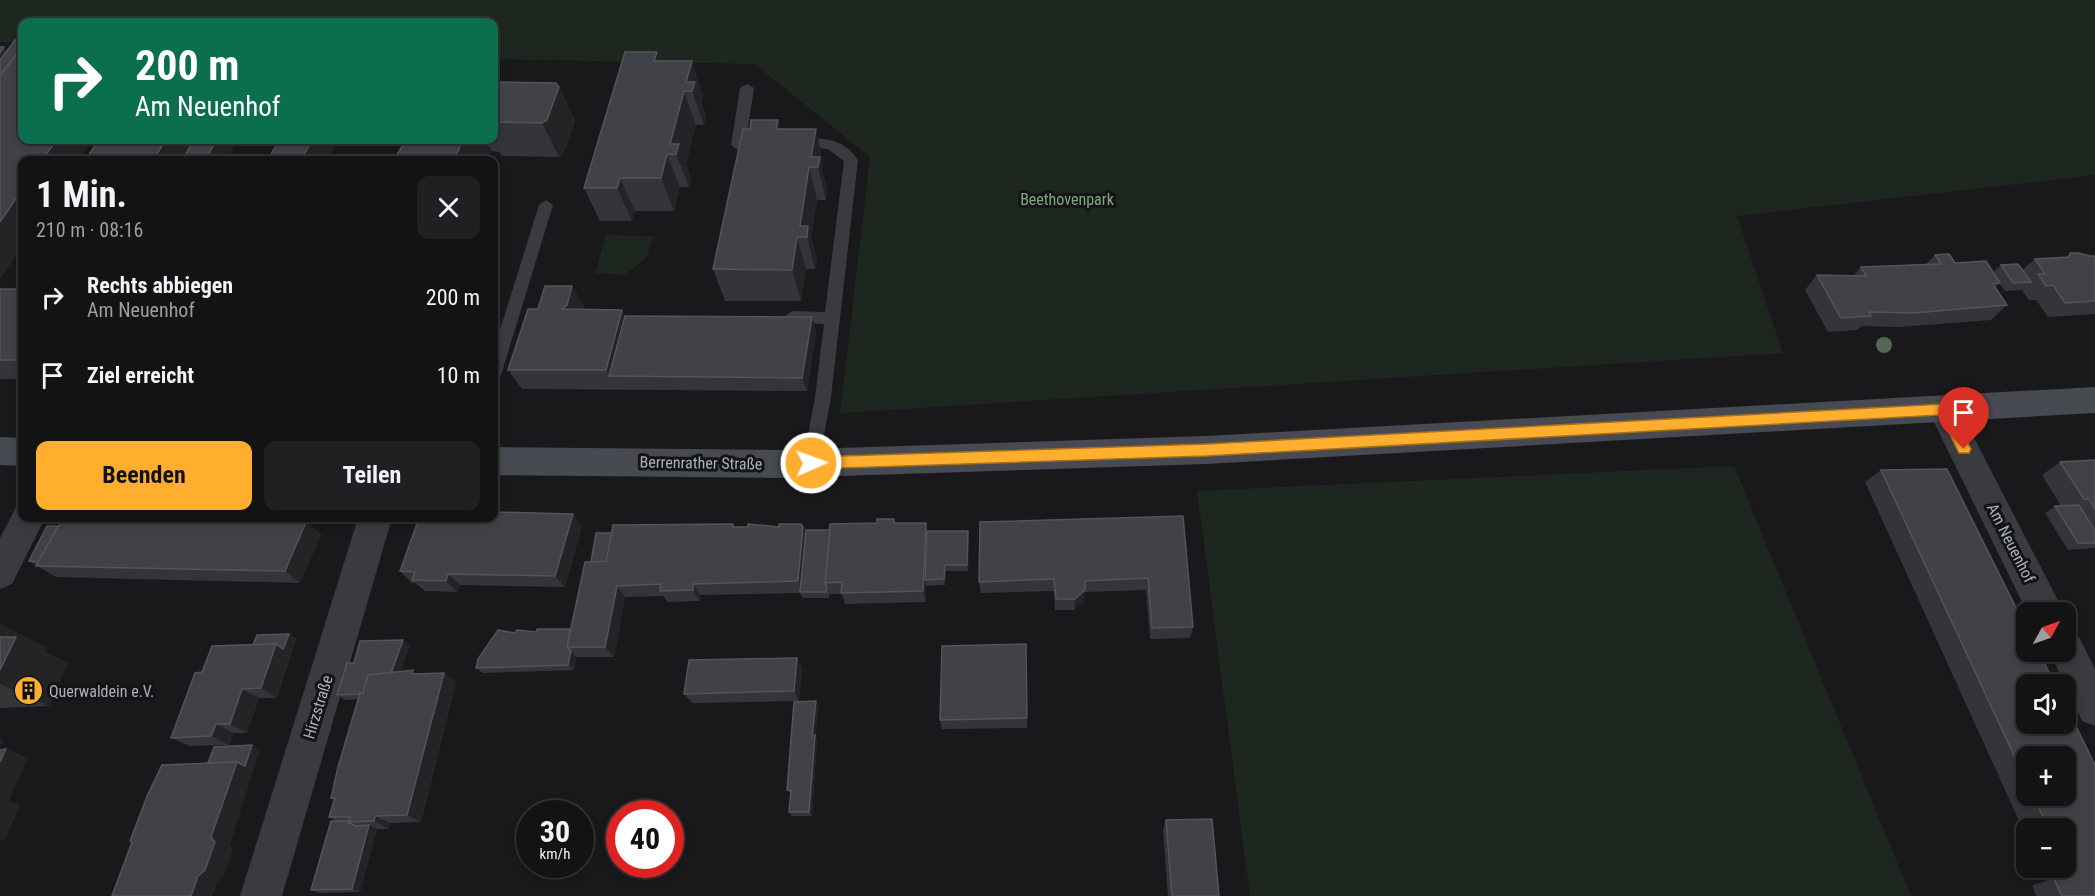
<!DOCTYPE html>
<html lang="de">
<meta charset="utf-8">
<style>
:root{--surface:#131314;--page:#202022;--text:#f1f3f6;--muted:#9d9ea0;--line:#323234;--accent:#ffae2d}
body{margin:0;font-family:"Roboto Condensed",sans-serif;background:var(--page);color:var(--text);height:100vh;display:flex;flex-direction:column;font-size:22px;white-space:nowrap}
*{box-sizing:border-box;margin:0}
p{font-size:20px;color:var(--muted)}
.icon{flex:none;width:33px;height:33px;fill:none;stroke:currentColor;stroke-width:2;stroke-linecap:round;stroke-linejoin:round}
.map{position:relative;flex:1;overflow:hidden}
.drawer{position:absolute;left:18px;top:156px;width:480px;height:366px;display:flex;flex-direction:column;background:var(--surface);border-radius:12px;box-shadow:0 3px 9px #0003,0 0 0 2px var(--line)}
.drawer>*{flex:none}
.guide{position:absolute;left:18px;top:18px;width:480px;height:126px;border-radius:12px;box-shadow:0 3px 9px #0003,0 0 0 2px var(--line);background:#0b6e4f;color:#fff;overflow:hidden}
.needle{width:39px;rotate:50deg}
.controls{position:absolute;left:2016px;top:602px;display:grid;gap:12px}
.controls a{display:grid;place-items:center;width:60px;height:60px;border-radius:12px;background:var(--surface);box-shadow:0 3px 9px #0003,0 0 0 2px var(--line);font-size:30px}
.speed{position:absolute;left:516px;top:800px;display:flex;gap:12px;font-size:30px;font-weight:700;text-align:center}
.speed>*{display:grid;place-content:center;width:78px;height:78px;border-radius:50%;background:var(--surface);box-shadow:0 3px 9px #0003,0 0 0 2px var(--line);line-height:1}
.speed small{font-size:15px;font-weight:400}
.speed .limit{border:9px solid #d22;background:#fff;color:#111}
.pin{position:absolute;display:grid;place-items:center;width:51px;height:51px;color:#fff;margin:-62px -26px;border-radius:50% 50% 50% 0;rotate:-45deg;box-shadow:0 0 6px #0007}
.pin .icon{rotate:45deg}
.me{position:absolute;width:66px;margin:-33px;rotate:88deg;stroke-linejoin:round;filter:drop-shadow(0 0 4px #0008)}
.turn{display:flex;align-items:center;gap:21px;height:126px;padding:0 18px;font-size:27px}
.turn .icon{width:78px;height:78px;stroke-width:2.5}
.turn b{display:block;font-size:42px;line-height:51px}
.round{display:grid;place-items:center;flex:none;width:63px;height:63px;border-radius:12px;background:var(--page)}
.overview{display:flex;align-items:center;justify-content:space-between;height:102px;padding:0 18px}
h1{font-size:36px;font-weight:700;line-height:45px}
.primary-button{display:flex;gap:12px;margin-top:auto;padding:12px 18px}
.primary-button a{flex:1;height:69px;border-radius:12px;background:var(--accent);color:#111;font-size:24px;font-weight:700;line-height:69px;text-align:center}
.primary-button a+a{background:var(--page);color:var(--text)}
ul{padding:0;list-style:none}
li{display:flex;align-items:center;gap:18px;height:78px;padding:0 18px}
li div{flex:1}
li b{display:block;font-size:22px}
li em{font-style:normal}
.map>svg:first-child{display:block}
</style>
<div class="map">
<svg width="2095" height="896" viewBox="0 0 2095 896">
<rect width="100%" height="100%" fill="#19191b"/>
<g fill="#1e271f">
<path d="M0 0H2095V175L1737 216 1783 353 840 413 870 157 755 64 494 59V22H22V42H0Z"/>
<path d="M606 235 654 236 646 258 625 275 595 273Z"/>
<path d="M1734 466 1911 896H1250L1197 491Z"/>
</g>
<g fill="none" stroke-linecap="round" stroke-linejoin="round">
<g fill="#393b41" fill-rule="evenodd">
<path d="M747 84 754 88 746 140 761 139 768 144C761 152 738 153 731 145L740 88Z"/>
<path d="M799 138C822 137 845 139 858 160L831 397 819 463 817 468 811 470 805 468 803 463 815 397 824 324 792 323 784 317 792 311 825 312 844 161 828 149 794 146V140Z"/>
<path d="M546 200 553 205 502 372 500 377 494 378V349L539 205Z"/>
</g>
<g fill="#393b41" fill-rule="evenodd">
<path d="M1944 397 1955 401 2064 612H2027L1928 410 1933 401Z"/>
<path d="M22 505V518H45L12 584 0 589V538L16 507Z"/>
<path d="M358 518H392L282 896H240Z"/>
<path d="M2066 632 2079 637 2095 669V726L2082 721 2049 651H2066Z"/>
</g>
<g fill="#474a51" fill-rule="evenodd">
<path d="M2095 387V413L1206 464 777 478 494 475V447L777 450 1206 436Z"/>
<path d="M0 437 22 438V466L0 465Z"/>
</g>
</g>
<circle fill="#526853" cx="1884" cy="345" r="8"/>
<g fill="#353539" fill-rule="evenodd">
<path d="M657 52 660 61 703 95 701 102 706 116 704 125H696L686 164 691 178 689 187H680L674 211H635L632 221H600L584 188Z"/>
<path d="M494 82 559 87 575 121 563 154 559 157 502 156 499 152 406 140H494Z"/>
<path d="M780 129 823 162 822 169 827 190 826 200H817L811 238 817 259 815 269H806L801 301H725L713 269Z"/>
<path d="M2070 253 2090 256H2095V314L2048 317 2036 300H2029L2022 290 2005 291 1998 281 2000 283 1995 287 2007 305 1991 320 1899 327 1861 326 1857 330 1828 332 1805 290 1817 275H1854L1861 267 1926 264 1935 255 1955 263 1993 272 2001 265 2022 270 2035 259 2066 257Z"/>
<rect x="0" y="289" width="22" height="90"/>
<path d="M584 306 583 309 622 310 625 316 812 317 816 331 807 391 522 389 508 370 538 309Z"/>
<path d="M2095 460V548L2068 550 2045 513 2055 506H2061L2042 475 2060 462Z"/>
<path d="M1947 469 2026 628V651H2038L2055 684H2026V723H2066V706L2095 765V896H2036L2032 885 2047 881 2041 867H2066V828H2026V836L1865 482 1881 470ZM2026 756H2066V795H2026Z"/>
<path d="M1183 516 1193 627 1190 638 1150 639 1146 590 1085 592 1084 601 1074 610H1055L1054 591 981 593 979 582Z"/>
<path d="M306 522 321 534 300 583 56 577 29 561Z"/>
<path d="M895 523 928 531H968L969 537 968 571H946L945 585 926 586V602L845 604 842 594H829V598H803L800 593 700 595V601L668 602 663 596 625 597 614 657H576L574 670 483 673 476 668 515 633 570 629 591 562 612 533 733 524 734 527H803L805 532Z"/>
<path d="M582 526 565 587 460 585 457 592 425 591 415 583H412L400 571Z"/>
<path d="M0 624 47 648 45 652 68 663 49 706 0 708Z"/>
<path d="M289 634 296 639 277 698H259L247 733H234L229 745 190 746 171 738 202 672 253 645Z"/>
<path d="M1026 644 1027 728 942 729 940 720Z"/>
<path d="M410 645 400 672 417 673H444L456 682 421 822 390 823 389 829H377L360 892 320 893 311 890 336 821 329 817 334 800 331 798 358 699 345 700 337 695 354 663Z"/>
<path d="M802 668 799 701 692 703 684 694Z"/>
<path d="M819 706 815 736 817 740 812 816H792L789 812 791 794 787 790Z"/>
<path d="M1166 820 1219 896H1168L1163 830Z"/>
</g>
<g fill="#242427">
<path d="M4 47 12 56 0 66V53Z"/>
<path d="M657 52 669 87 654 61Z"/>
<path d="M692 61 703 95 701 102 706 116 704 125 692 91 686 82Z"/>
<path d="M559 87 575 121 563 154 559 157 542 123Z"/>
<path d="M684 91 696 125 686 164 691 178 689 187 676 154 670 144Z"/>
<path d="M778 120 787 153 776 129Z"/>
<path d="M816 129 823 162 822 169 827 190 826 200 818 167 811 157Z"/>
<path d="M57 140H92L79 160H42Z"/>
<path d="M166 140H189L194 145 185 160H153Z"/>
<path d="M217 140H238L227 160H205Z"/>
<path d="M312 140H338L328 160H301Z"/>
<path d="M463 140H485L492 151 488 160H454Z"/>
<path d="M667 154 680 187 674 211 661 178Z"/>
<path d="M809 167 817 200 811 238 817 259 815 269 807 237 800 226Z"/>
<path d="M620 178 635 211 632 221 617 188Z"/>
<path d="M22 190V246L0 280V222Z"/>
<path d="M797 237 806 269 801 301 792 270Z"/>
<path d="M572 286 584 306 578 326 562 309Z"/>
<path d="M622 310 632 330 609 376 606 370Z"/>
<path d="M812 317 816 331 807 391 802 378Z"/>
<path d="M22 352V363L18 360Z"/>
<path d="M573 514 582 526 565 587 555 576Z"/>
<path d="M306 522 321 534 300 583 285 571Z"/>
<path d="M926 523 928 535 925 580 926 586V602L923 591Z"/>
<path d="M803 527 808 539 803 593 798 581Z"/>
<path d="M968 531 969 537 968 571 967 565Z"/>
<path d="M945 565 946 571 945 585 944 579Z"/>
<path d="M448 574 460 585 457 592 446 581Z"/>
<path d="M693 584 700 595V601L693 590Z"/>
<path d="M617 586 625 597 614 657 605 647Z"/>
<path d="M1085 590 1084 601 1074 610 1075 599Z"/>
<path d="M0 624 47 648 45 652 68 663 49 706 0 684Z"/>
<path d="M289 634 296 639 277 698 261 688 276 644Z"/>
<path d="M403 640 410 645 396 685 388 679Z"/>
<path d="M571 651 576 657 574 670 568 665Z"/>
<path d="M797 658 802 668 799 701 794 691Z"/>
<path d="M444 673 456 682 421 822 407 815Z"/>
<path d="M242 689 259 698 247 733 230 724Z"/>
<path d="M816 701 819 706 815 736 817 740 812 816 809 812 812 736Z"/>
<path d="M216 724 234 733 229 745 211 736Z"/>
<path d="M0 738 3 740 0 748Z"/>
<path d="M252 745 260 750 230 844 233 849 224 876 217 882 212 896H191L237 762Z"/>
<path d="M6 749 28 758 9 801 20 805 5 840 0 839V762Z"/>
<path d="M375 816 390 823 389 829 374 821Z"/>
<path d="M369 825 377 829 360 892 352 889Z"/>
</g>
<g fill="#414247" stroke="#525459" stroke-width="1.5">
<path d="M15 40H22V47L0 76V60Z"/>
<path d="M0 47H4L0 53Z"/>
<path d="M22 47V140H57L42 160H22V190L0 222V76Z"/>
<path d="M625 52H657L654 61H692L686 82H695L692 91H684L670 144H679L676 154H667L661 178H620L617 188H584Z"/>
<path d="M494 82 556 83 559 87 547 120 542 123 494 122Z"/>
<path d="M751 120H778L776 129H816L811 157H820L818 167H809L800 226H808L807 237H797L792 270 713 269 743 129H750Z"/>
<path d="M99 140H166L153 160H85Z"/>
<path d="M194 140H217L205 160H182Z"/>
<path d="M279 140H312L301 160H268Z"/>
<path d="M406 140H463L454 160H395L394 159Z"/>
<path d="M2070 253H2079L2090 256H2095V301L2065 303 2053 285 2046 286 2038 274H2045L2035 259 2069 257Z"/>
<path d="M1949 254 1955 263 1986 261 2000 283 1993 284 2007 305 1913 313 1869 312 1871 316 1841 318 1817 275 1866 276 1861 267 1941 264 1935 255Z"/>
<path d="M2018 264 2031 282 2013 283 2001 265Z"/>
<path d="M545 286H572L567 305 562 309 622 310 606 370H508L528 309H538Z"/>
<path d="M0 289H22V352L18 360H0Z"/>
<path d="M625 316 812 317 802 378 609 376Z"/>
<path d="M2095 460V509L2089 499H2084L2060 462Z"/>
<path d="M1947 469 2026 628V651H2038L2055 684H2026V723H2066V706L2095 765V896H2062L2054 879H2072L2066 865V828H2048L2033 795H2066V756H2026V781L1881 470Z"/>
<path d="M2079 505 2095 531V543H2078L2055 506Z"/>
<path d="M494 512 573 514 555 576 448 574 446 581 412 580 415 572 400 571 419 518H494Z"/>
<path d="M1183 516 1193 627 1152 628 1148 578 1085 581V590L1075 599H1056L1054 579 979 582 980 522Z"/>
<path d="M63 518H141L306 522 285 571 36 566Z"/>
<path d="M877 519H894V523H926L923 591 841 593 842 582 825 583 830 524 877 523Z"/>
<path d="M733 524V527H748V524L779 527V524H801L803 527 798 581 693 584V590L660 591 661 584 617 586 605 647H567L585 562 606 561 613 525Z"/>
<path d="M47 526H58L38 562 29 561Z"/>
<path d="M806 530H830L825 583 827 588 826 592H800Z"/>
<path d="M927 531H968L967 565H945L944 579 925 580Z"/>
<path d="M596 533H612L606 561 591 562Z"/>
<path d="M537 629H570L567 647 571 651 568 665 476 668 478 659 498 630 515 633 517 630 536 632Z"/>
<path d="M289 634 283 649 276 644 253 645 257 635Z"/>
<path d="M0 637H16L0 670Z"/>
<path d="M403 640 391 673 368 675 363 693H360V694L337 695 347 663H354L360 641Z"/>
<path d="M276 644 261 688 242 689 230 724H216L211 736 171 738 195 673 202 672 212 646Z"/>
<path d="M1026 644 1027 718 940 720 942 646Z"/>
<path d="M797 658 794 691 684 694 689 660Z"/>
<path d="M413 670 412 674 444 673 407 815 375 816 374 821 348 822 350 817H329L335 798H331L338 767 360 693H363L368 675Z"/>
<path d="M816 701 812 736 815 735 809 812H789L791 790H787L794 702Z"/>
<path d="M252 745 245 766 237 762 208 763 214 747Z"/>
<path d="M6 749 0 762V750Z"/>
<path d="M237 762 211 837 215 842 205 870 198 876 191 896H112L132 842 130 841 148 794 162 765Z"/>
<path d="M1212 819 1219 896H1172L1166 820Z"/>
<path d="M331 821H348V822L355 826 369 825 352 889 311 890Z"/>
</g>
<path fill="#ffae2d" stroke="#a6711d" stroke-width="1.5" d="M1944 404 1949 406 1971 449 1969 453H1959L1940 415 1206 456 811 469 804 463 811 457 1206 444Z"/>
<defs>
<symbol id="building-disc" viewBox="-11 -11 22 22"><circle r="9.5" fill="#ffae2d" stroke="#141416"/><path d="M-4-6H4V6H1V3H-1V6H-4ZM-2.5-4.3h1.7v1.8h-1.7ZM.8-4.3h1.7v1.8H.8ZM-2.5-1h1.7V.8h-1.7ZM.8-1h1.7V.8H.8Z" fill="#111"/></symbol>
</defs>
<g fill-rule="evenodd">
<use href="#building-disc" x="12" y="674" width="33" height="33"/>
</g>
<g text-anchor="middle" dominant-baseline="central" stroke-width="6" stroke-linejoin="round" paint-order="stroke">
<g font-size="16" fill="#80a880" stroke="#141416">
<text x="1067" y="199">Beethovenpark</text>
</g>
<g font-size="16" fill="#aab0bc" stroke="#141416">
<text transform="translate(701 463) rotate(1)">Berrenrather Straße</text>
<text transform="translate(2011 543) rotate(63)">Am Neuenhof</text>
<text transform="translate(318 707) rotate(-73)">Hirzstraße</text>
</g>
<g font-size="16" fill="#aab0bc" stroke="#141416" text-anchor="start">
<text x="49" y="691">Querwaldein e.V.</text>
</g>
</g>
</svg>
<div class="controls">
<a><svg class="needle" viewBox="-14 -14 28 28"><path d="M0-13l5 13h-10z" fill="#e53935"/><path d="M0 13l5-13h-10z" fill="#9d9ea0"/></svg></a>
<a><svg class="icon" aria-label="sound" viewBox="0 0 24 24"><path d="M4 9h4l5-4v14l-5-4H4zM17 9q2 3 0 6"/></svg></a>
<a>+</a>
<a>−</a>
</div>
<div class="speed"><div>30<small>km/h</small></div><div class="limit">40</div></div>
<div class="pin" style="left:1964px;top:449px;background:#d93025"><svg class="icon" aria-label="arrive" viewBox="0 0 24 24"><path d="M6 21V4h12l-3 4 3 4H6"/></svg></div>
<svg class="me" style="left:811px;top:463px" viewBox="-20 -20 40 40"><circle r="17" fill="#ffae2d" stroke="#fff" stroke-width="3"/><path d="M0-11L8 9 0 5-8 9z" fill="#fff"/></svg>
<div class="guide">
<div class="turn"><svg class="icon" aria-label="right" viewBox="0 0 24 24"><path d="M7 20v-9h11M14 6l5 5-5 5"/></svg><div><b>200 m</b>Am Neuenhof</div></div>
</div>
<section class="drawer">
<div class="overview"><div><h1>1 Min.</h1><p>210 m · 08:16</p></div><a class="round"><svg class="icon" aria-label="close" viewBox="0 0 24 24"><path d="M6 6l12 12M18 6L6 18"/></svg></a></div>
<ul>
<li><svg class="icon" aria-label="right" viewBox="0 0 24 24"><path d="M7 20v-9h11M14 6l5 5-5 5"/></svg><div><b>Rechts abbiegen</b><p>Am Neuenhof</p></div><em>200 m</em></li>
<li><svg class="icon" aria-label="arrive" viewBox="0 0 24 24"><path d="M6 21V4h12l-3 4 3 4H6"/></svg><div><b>Ziel erreicht</b></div><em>10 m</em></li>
</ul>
<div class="primary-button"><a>Beenden</a><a>Teilen</a></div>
</section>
</div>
